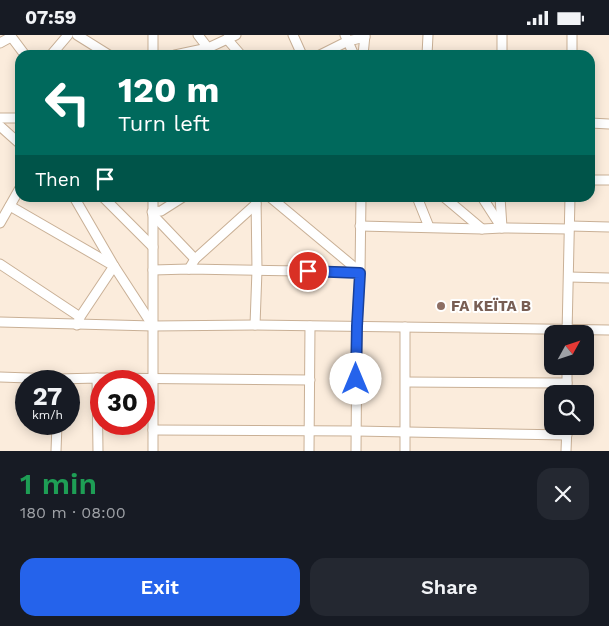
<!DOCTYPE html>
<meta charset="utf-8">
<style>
:root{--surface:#171b24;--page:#242831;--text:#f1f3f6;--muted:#9ea1a6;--accent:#2563eb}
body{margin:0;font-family:"Work Sans",sans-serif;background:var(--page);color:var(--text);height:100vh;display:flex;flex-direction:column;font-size:19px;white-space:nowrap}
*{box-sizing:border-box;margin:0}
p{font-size:16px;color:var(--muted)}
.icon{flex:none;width:28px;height:28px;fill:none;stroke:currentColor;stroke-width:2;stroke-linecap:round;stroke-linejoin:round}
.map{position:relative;height:416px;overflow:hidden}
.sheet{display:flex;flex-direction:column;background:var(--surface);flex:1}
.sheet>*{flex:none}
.banner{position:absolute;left:15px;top:15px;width:580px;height:152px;border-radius:15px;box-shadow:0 2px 12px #0003;background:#00695c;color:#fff;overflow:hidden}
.needle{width:32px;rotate:50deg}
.tools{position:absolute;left:544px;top:290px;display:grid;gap:10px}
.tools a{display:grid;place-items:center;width:50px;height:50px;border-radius:10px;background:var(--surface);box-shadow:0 2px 12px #0003;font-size:25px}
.speed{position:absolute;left:15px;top:335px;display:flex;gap:10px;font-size:25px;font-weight:700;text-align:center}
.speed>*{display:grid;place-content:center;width:65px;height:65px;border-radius:50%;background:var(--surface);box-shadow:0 2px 12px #0003;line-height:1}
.speed small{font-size:12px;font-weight:400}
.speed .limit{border:8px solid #d22;background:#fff;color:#111}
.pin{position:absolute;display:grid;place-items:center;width:42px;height:42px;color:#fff;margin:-21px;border:2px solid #fff;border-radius:50%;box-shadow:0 1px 5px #0007}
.me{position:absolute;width:55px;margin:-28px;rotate:0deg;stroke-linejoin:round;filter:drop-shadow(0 0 4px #0008)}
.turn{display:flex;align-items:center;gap:18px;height:105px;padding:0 20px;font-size:22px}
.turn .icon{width:65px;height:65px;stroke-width:2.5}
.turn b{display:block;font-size:35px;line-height:42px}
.then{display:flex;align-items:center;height:48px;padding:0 20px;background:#0003;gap:10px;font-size:19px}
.round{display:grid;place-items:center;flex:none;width:52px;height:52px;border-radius:15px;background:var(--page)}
.headline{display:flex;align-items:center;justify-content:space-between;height:85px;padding:0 20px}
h1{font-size:30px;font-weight:600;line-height:38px;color:#1e9e55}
.primary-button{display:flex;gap:10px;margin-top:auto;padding:10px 20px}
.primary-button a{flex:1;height:58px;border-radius:15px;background:var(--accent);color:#fff;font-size:20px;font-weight:600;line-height:58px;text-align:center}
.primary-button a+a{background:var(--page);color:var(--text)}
.status{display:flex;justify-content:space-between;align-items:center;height:35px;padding:0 25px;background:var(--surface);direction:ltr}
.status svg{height:14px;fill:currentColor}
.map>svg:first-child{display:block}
</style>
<div class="status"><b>07:59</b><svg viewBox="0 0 49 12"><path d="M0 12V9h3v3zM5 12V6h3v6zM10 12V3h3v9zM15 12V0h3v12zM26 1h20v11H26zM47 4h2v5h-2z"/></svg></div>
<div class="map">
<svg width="609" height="416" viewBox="0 0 609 416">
<rect width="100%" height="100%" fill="#fbecdc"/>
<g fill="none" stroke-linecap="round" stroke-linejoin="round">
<defs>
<g id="minor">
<path d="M10 0 25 20"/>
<path d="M77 0 109 20"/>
<path d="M153 0V20"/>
<path d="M198 0 208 13"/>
<path d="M293 0 302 20"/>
<path d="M345 0 354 20"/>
<path d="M227 4 241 20"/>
<path d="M0 8 11 2"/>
<path d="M51 20 68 0"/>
<path d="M175 20 208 13 236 0"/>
<path d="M320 20 348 6 365 2"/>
<path d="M363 20 365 0"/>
<path d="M427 20 428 0"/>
<path d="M502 20V0"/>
<path d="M572 20V0"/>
<path d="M0 83H20"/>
<path d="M590 88 609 89"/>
<path d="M0 91 20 109"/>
<path d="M590 145H609"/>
<path d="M74 162 114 231 153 291"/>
<path d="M103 162 153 212"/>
<path d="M153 162V416"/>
<path d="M270 162 360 237"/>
<path d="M417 162 429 192"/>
<path d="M444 162 482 194"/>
<path d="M482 162 502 193"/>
<path d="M500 162 502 192"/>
<path d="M10 171 114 231 80 282 77 290"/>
<path d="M152 177 161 176 183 162"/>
<path d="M153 180 195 224"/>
<path d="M0 188 20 153"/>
<path d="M360 191 482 194 502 193 569 194"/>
<path d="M570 191 609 192"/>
<path d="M0 229 80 282"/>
<path d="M189 234 195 224 256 169"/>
<path d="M153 235 189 234 360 237"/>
<path d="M569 242 609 243"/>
<path d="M0 287 153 291 255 290 609 295"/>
<path d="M255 290 257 235 256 162"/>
<path d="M567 299 570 162"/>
<path d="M567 331V359"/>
<path d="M0 342 58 344 97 343 310 345"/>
<path d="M97 343 98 416"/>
<path d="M406 347 567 348"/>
<path d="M153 395 356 396 567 400"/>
<path d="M56 416 57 389"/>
<path d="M309 416 310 291"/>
<path d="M356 416 357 291 360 237 361 162"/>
<path d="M405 416V292"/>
<path d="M566 416 567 391"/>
</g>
</defs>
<use href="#minor" stroke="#c9b096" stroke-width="11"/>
<use href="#minor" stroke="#fff" stroke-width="9"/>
</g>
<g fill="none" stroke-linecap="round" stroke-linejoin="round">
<defs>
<path id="route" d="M308 236 360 238 357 291 356 344"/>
</defs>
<use href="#route" stroke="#184099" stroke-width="12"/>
<use href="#route" stroke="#2563eb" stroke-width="9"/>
</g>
<circle fill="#8d6e63" stroke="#fff" stroke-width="2" cx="441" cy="271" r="5"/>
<g text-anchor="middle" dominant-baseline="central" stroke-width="4" stroke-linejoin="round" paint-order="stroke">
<g font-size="15" font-weight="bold" fill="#785e54" stroke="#fff" text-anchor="start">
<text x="451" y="271">FA KEÏTA B</text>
</g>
</g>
</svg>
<div class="tools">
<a><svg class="needle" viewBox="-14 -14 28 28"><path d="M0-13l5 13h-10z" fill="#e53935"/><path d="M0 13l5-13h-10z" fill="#9ea1a6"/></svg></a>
<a><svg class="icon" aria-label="search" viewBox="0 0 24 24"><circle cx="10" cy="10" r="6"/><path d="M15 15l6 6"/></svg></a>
</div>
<div class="speed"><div>27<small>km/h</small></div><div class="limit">30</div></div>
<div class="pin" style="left:308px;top:236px;background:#d93025"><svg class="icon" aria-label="arrive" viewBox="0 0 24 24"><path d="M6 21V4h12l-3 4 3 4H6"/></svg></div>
<svg class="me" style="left:356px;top:344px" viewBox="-20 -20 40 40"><circle r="19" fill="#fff"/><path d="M0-13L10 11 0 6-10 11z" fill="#2563eb"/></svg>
<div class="banner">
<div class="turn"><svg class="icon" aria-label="left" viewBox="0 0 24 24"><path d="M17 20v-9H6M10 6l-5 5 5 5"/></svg><div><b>120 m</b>Turn left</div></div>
<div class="then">Then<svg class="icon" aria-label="arrive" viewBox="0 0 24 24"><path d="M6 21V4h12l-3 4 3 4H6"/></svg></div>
</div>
</div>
<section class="sheet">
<div class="headline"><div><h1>1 min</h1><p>180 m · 08:00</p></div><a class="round"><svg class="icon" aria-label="close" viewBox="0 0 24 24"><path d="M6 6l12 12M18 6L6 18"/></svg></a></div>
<div class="primary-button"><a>Exit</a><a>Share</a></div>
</section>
